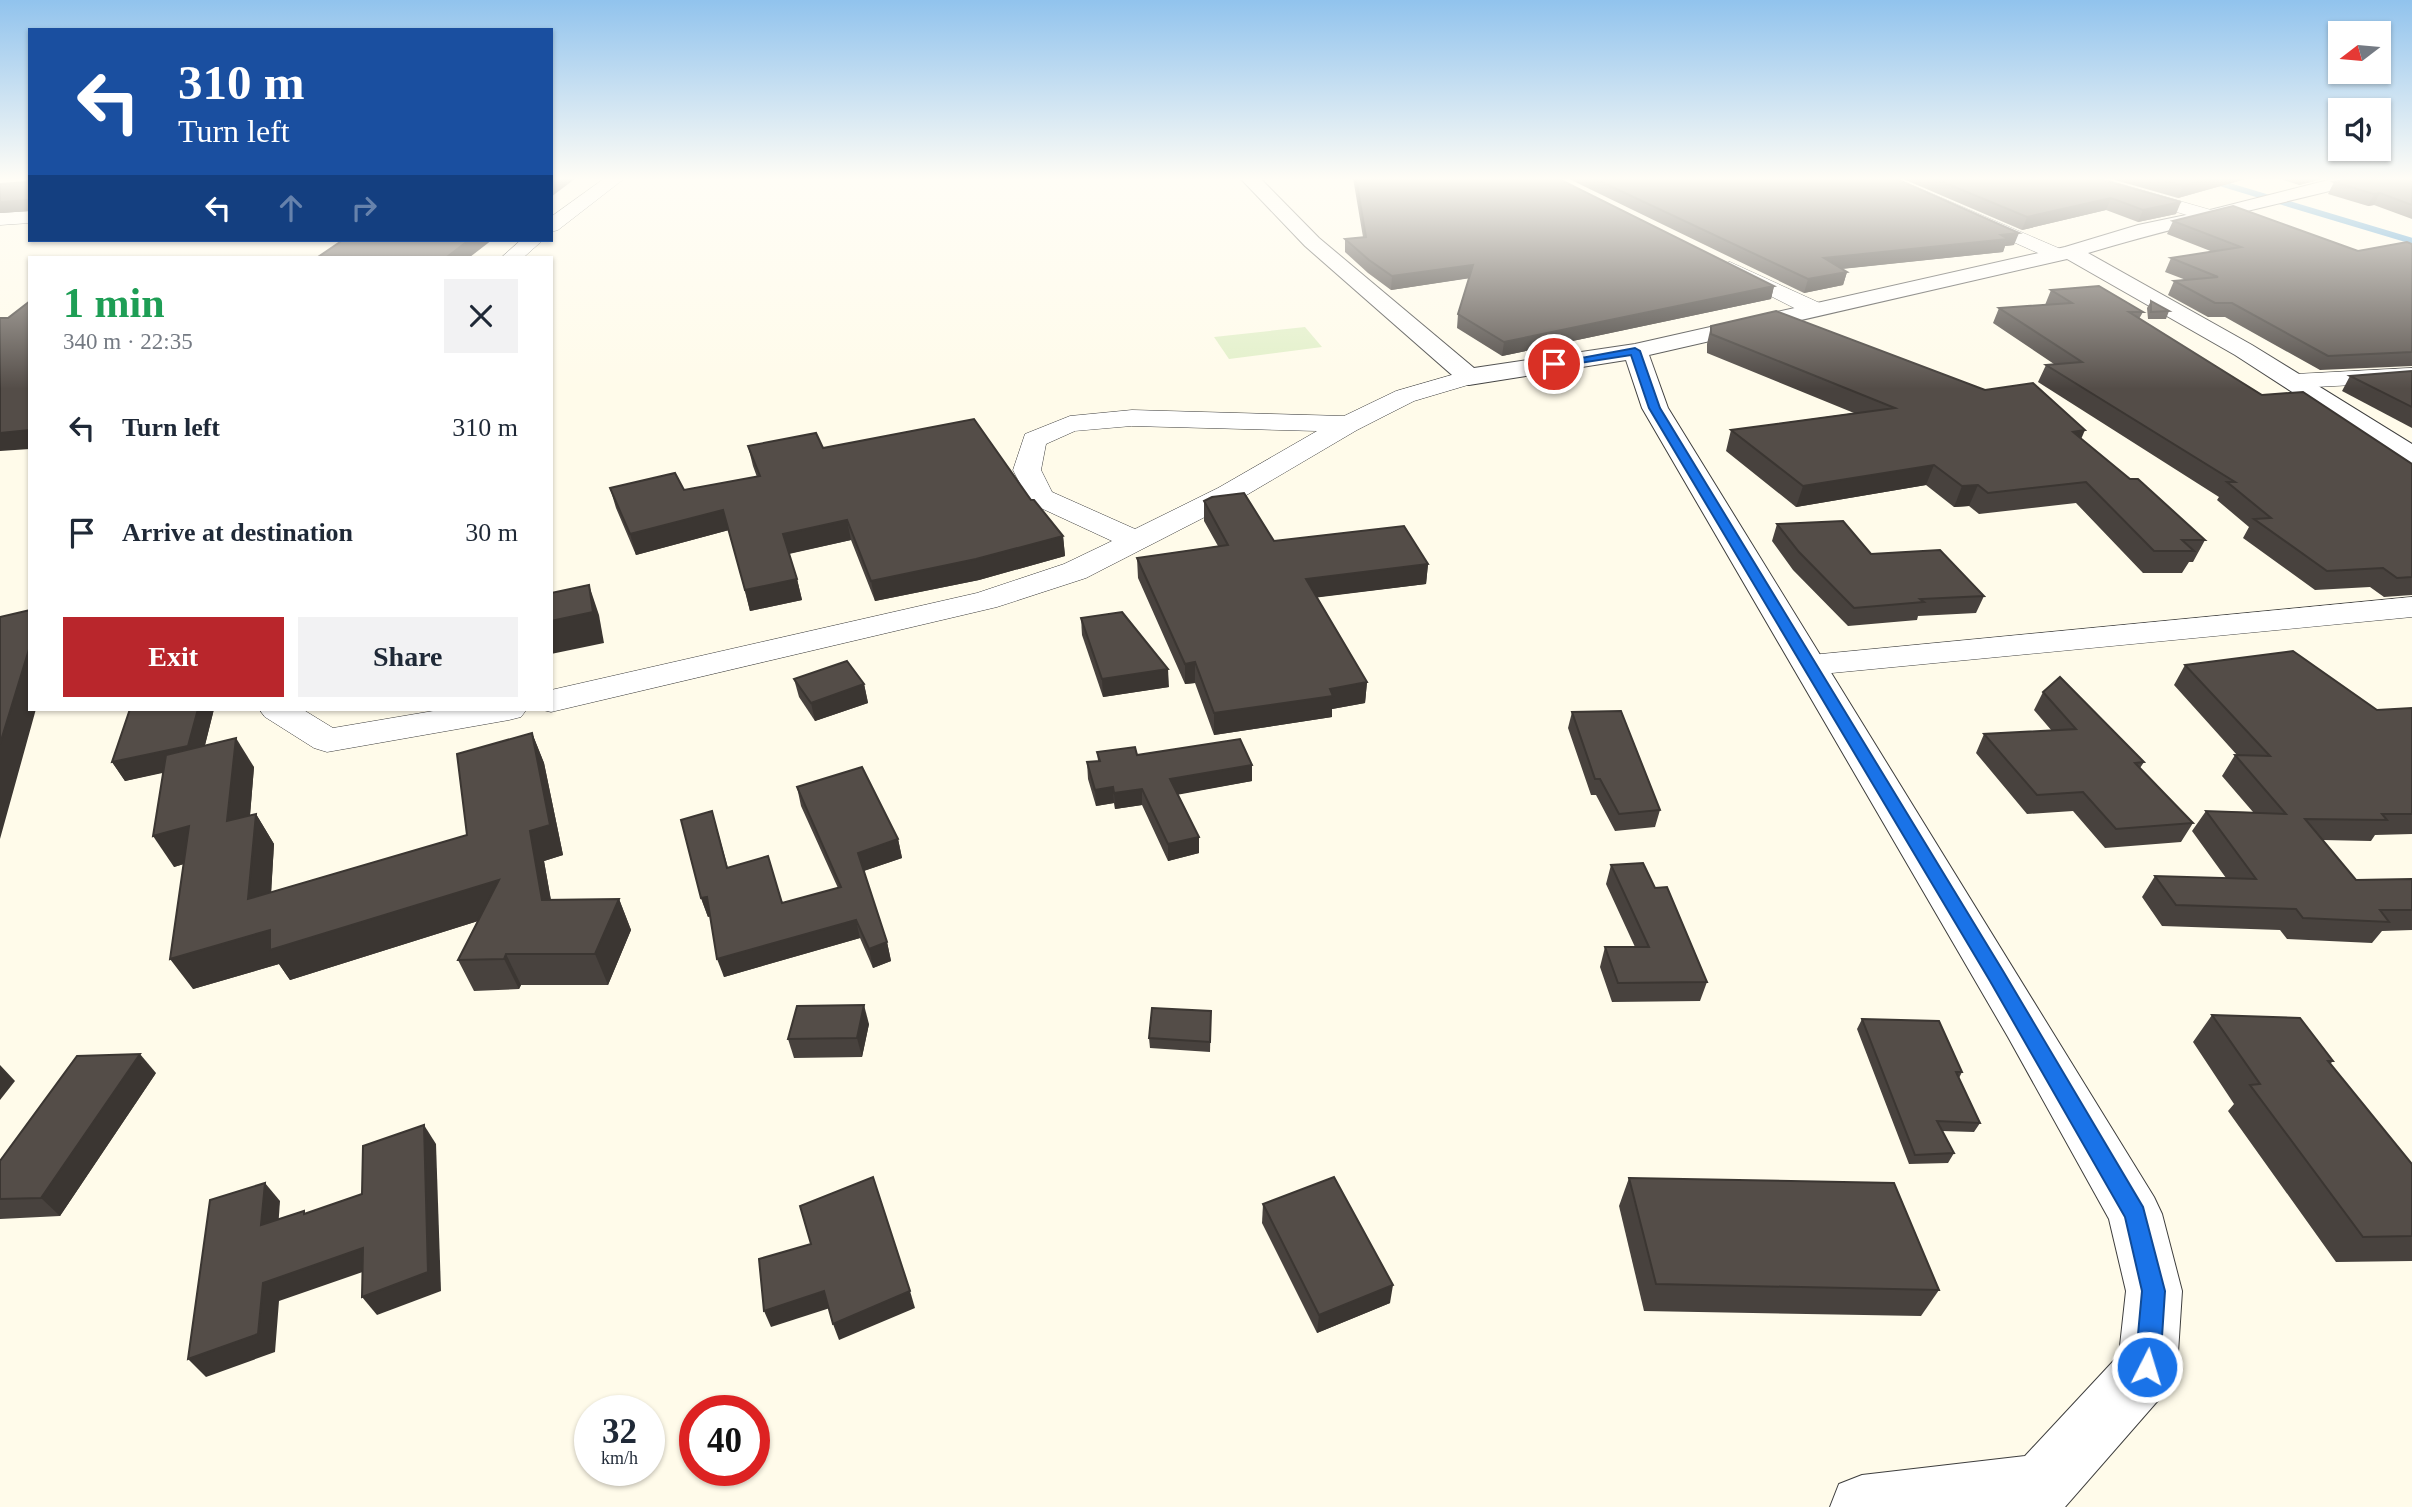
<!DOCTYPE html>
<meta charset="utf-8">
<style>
:root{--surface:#fff;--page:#f2f2f3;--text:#1f2937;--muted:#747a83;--accent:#b9262c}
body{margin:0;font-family:"Times New Roman",serif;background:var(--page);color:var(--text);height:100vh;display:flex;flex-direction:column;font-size:26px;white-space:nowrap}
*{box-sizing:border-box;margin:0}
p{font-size:23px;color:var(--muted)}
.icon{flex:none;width:38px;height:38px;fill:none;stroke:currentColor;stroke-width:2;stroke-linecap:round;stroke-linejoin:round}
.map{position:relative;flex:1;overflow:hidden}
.panel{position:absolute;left:28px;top:256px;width:525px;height:455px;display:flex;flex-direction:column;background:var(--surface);border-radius:0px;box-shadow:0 2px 5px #0004}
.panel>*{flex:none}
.guide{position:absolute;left:28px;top:28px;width:525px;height:214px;border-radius:0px;box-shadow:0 2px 5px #0004;background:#1a4fa0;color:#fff;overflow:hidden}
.needle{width:46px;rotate:254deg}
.tools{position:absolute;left:2328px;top:21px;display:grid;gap:14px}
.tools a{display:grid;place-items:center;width:63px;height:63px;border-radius:0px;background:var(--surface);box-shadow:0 2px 5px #0004;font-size:35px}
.speed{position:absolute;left:574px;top:1395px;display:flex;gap:14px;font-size:35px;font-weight:700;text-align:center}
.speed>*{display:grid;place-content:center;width:91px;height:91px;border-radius:50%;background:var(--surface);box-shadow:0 2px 5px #0004;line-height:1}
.speed small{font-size:18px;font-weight:400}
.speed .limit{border:10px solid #d22;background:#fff;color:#111}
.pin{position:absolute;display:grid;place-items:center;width:60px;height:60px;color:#fff;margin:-30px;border:4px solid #fff;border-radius:50%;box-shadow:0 2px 7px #0007}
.me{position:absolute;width:77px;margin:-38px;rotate:5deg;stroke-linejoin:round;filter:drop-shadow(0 0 5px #0008)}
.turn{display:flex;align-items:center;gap:24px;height:147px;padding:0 35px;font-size:32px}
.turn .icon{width:91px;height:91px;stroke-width:2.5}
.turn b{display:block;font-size:49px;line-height:60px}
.lanes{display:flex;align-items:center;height:66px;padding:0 35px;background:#0003;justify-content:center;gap:35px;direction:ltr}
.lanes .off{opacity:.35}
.round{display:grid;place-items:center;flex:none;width:74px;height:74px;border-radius:0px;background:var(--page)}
.overview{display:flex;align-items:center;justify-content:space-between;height:119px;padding:0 35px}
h1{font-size:42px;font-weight:700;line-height:52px;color:#1e9e55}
.button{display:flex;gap:14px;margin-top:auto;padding:14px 35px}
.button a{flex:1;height:80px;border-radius:0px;background:var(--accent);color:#fff;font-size:28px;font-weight:700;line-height:80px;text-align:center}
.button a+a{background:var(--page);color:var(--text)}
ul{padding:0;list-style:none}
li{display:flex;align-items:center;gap:21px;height:105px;padding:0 35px}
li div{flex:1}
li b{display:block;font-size:26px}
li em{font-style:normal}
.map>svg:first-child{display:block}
</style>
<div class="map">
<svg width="2412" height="1507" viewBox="0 0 2412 1507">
<rect width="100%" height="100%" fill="#fffbea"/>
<path fill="#e1efc7" d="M1305 327 1322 347 1229 359 1214 337Z"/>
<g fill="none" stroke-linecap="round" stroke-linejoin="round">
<path stroke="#388fcb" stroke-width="6" d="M2203 178 2412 241"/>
<defs>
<g id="minor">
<path d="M605 178H625L558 230 551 232V217Z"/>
<path d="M1871 178H1895L2063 250 2066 254 2056 260 2049 258Z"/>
<path d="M2071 178H2099L2218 212 2221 216 2218 220H2204L2074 182Z"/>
<path d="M30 211V223L0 225V213Z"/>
<path d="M521 240H543L524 257H502Z"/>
<path d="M1730 262 1822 304 1825 309 1822 314H1806L1723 272 1720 268 1723 264Z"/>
<path d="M2412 368V382L2296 388 2287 386 2284 381 2287 376 2296 374Z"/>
<path d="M1469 370 1478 372 1481 377 1478 382 1414 401 1357 430 1238 500 1086 578 997 607 551 712 539 709H551V690L977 593 1064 564 1112 541 1030 503 1013 470 1025 434 1070 416 1132 410 1344 416 1396 391ZM1132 426 1317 431 1218 488 1135 529 1052 492 1041 470 1046 444 1075 431Z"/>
<path d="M2412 597V617L1811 675 1799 672 1794 665 1799 658 1811 655Z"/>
<path d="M259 709H302L333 728 445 709H527L521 717 509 720 327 752 314 748 265 717Z"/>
</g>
<path id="tertiary" d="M1240 178H1260L1319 238 1474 368 1635 344 2065 247 2138 225 2210 210 2336 178H2367L2365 182C2273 206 2179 225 2088 253L2252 345 2412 444V466L2402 463 2235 355 2067 259 1649 355 1668 408 2154 1197 2162 1214 2182 1291 2177 1368 2168 1389 2065 1507H1830L1839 1484 1862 1475 2025 1456 2119 1355 2126 1291 2109 1219 2008 1037 1642 408 1626 360 1469 385 1460 382 1305 246Z"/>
</defs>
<use href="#minor" stroke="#3e3e3e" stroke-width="1"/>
<use href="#tertiary" stroke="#3e3e3e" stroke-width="2"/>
<use href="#minor" fill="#fff" fill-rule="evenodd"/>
<use href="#tertiary" fill="#fff" fill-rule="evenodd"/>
</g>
<g fill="#48423e">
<path d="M0 178H30V211L0 213 27 182V178L0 179Z"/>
<path d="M1353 178H1557L1774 286 1771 299 1502 356 1457 328 1458 314 1469 278 1391 290 1368 273 1345 252V239L1363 237Z"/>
<path d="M1567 178H1894L2014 245 2005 246 2003 252 1842 269 1847 272 1843 285 1804 293Z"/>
<path d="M1901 178H2096L2176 214 2138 222 2106 210 2022 230Z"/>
<path d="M2108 178H2249L2178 198Z"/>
<path d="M2277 178H2326L2299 185Z"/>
<path d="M2412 178V219L2374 205 2368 206 2328 194 2334 182Z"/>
<path d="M2173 221 2358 251 2412 244V366L2320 370 2225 317H2208L2168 295 2174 281 2186 280 2165 272 2171 258 2213 252 2167 234Z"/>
<path d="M2051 290 2143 312 2139 319 2262 395 2412 464V595L2384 597 2370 587 2315 590 2243 538 2249 527 2217 500 2219 497 2038 382 2046 365 2054 364 1993 323 1999 308 2045 305Z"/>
<path d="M2151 301 2169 311 2166 319H2148L2147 308Z"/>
<path d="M1711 326 2081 439 2205 540 2193 562H2189L2182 573H2143L2076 503 1979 514 1969 506 1954 507 1926 485 1796 507 1726 451 1731 430 1854 413 1707 353V344Z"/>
<path d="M2412 371V428L2342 391 2350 376Z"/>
<path d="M748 446 823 448 1031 500 1063 536 1065 556 979 580 875 601 851 540 789 554 797 579 802 600 750 611 729 530 636 555 616 508 610 488 684 490 757 477 753 466Z"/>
<path d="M1204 501 1274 541 1428 564 1426 584 1317 597 1367 682 1365 703 1332 709V717L1214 735 1195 683 1185 684 1138 578 1137 558 1218 546 1204 521Z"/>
<path d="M1777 524 1871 554 1984 596 1976 613 1918 616 1917 620 1848 626 1793 570 1772 541Z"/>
<path d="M1081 618 1169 687 1103 697 1082 635Z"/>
<path d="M2185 665 2377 710 2412 708V834L2375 835 2371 841 2323 840 2356 880 2412 879V930L2382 931 2372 943 2287 939 2280 930 2162 926 2142 897 2155 876 2226 878 2192 831 2206 811 2253 812 2222 776 2235 755H2237L2174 685Z"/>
<path d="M794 679 864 684 868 703 815 721 799 697Z"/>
<path d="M2043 692 2144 762 2140 768 2193 823 2181 842 2105 848 2073 811 2027 814 1976 753 1984 734 2052 731 2034 710Z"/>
<path d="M214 709 205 745 254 767 250 815 256 814 274 844 271 892 467 835 532 733 544 763 563 855 544 861 551 900 619 899 631 930 608 985H521L519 989 474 991 458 960 478 921 290 980 279 964 193 989 184 864 174 867 164 772 125 781 112 762Z"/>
<path d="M1572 712 1660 810 1655 827 1615 831 1596 795H1591L1568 728Z"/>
<path d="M1097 752 1137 755 1252 781 1178 794 1199 837V853L1168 861 1142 805 1115 809 1114 803 1096 806 1088 779 1087 762 1098 761Z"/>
<path d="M797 787 898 839 902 858 864 871 887 942 891 961 873 968 860 938 724 977 710 916 708 917 701 898 712 811 728 868 782 903 838 888 801 806Z"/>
<path d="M1611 865 1655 888 1707 982 1700 1001 1612 1002 1600 967 1605 947H1635L1606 884Z"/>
<path d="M1211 1011 1210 1052 1150 1048 1149 1038Z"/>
<path d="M2212 1015 2333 1061 2330 1064 2412 1164V1261L2336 1262 2228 1111 2234 1104 2193 1042Z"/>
<path d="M1862 1019 1962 1072 1959 1078 1980 1123 1974 1132 1942 1131 1954 1153 1948 1163 1909 1164 1857 1029Z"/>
<path d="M869 1024 862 1057 794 1058 788 1039Z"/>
<path d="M156 1073 60 1216 0 1219V1161Z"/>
<path d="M1629 1178 1939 1290 1921 1316 1644 1311 1619 1206Z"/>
<path d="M1263 1204 1390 1303 1317 1333 1262 1223Z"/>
</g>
<g fill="#3b3632">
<path d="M554 178H576L551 197V180Z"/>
<path d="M2212 178H2249L2178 198 2183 186Z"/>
<path d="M2302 178H2326L2299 185Z"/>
<path d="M2380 193 2374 205 2368 206 2374 194Z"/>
<path d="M2111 198 2106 210 2022 230 2027 217Z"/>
<path d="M30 200V211L0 213V202Z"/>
<path d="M2181 202 2176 214 2138 222 2143 210Z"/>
<path d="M2019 233 2014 245 2005 246 2003 252 1820 271 1824 258Z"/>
<path d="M469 240H492L470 257H447Z"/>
<path d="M1473 265 1471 278 1391 290 1392 276Z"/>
<path d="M1847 272 1843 285 1804 293 1808 279Z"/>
<path d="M1774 286 1771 299 1502 356 1504 342Z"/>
<path d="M30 430V449L0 451V433Z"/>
<path d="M2085 430 2076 451 2073 432Z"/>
<path d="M1934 465 1926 485 1796 507 1803 486Z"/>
<path d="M1978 485 1969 506 1954 507 1962 486Z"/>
<path d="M723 510 729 530 636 555 630 534Z"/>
<path d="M847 520 851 540 787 554 783 534Z"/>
<path d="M1063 536 1065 556 979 580 875 601 871 581Z"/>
<path d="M1428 564 1426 584 1305 599 1306 579Z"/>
<path d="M797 579 802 600 750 611 745 590Z"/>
<path d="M589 585 599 615 604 643 551 654V621Z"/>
<path d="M30 646V709H36L0 839V744Z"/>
<path d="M1195 662V683L1185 684V664Z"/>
<path d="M1168 669 1169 687 1103 697 1102 679Z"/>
<path d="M1367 682 1365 703 1332 709V717L1214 735V713L1330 689Z"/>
<path d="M864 684 868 703 815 721 811 703Z"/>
<path d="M198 709H214L200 765 125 781 112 762Z"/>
<path d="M532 733 544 763 563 855 544 861 556 930 542 900 530 831Z"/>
<path d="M236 738 254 767 247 852 227 821Z"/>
<path d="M1252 765V781L1171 796 1170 779Z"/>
<path d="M1113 787 1114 803 1096 806 1095 790Z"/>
<path d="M1142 789V805L1115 809 1114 793Z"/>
<path d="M256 814 274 844 269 929 248 899Z"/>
<path d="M189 826 209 856 174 867 153 836Z"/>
<path d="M1199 837V853L1168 861V844Z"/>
<path d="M898 839 902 858 863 871 858 853Z"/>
<path d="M499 880 513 910 290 980 279 964 193 989 170 959 270 930Z"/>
<path d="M707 897 713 915 708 917 701 898Z"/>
<path d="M619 899 631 930 608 985 595 954Z"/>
<path d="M856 920 860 938 724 977 717 959Z"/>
<path d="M887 942 891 961 873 968 869 949Z"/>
<path d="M506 954 521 985 519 989 504 959Z"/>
<path d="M864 1005 869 1024 862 1057 857 1038Z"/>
<path d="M140 1054 156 1073 60 1216 41 1198Z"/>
<path d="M0 1065 15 1081 0 1100Z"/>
<path d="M424 1125 436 1144 441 1291 377 1315 362 1297Z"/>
<path d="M265 1183 280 1201 277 1244 261 1225Z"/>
<path d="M363 1248 377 1267 279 1301 275 1352 206 1377 188 1359 263 1283Z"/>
<path d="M1393 1285 1390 1303 1317 1333 1319 1315Z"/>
<path d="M824 1291 830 1308 771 1327 764 1311Z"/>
<path d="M910 1291 915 1308 839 1340 833 1324Z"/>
</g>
<g fill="#544d48" stroke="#3b3632" stroke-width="2">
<path d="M27 178H30V200L0 202V184L27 182Z"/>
<path d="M1356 178H1557L1774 286 1504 342 1458 314 1473 265 1392 276 1369 260 1345 239 1366 237Z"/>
<path d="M1593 178H1894L2019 233 2001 235 2008 239 1824 258 1847 272 1808 279Z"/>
<path d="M1933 178H2096L2181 202 2143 210 2111 198 2027 217Z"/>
<path d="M2154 178H2212L2183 186Z"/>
<path d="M2352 178H2412V205L2380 193 2374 194 2334 182Z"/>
<path d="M2233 206 2358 251 2407 242 2412 244V352L2328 356 2232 303H2215L2174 281 2218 277 2171 258 2241 247 2173 221Z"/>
<path d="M343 240H469L447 257H318Z"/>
<path d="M2099 286 2143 312H2129L2262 395 2303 392 2412 464V577L2397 578 2383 568 2327 571 2254 519 2271 518 2227 482H2235L2046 365 2082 362 1999 308 2072 303 2051 290Z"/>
<path d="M30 301V430L0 433V318H8Z"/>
<path d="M2151 301 2169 311 2151 312Z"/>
<path d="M1776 311 1985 390 2033 383 2085 430 2073 432 2130 479H2138L2205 540H2182L2194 551H2154L2086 482 1988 493 1978 485 1962 486 1934 465 1803 486 1731 430 1895 408 1711 334V326Z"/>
<path d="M2412 371V407L2350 376Z"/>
<path d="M974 419 1031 500H1034L1063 536 976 559 871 581 847 520 783 534 797 579 745 590 723 510 630 534 610 488 675 473 684 490 760 476 748 446 816 433 823 448Z"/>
<path d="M1244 493 1274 541 1404 526 1428 564 1306 579 1367 682 1330 689 1333 696 1214 713 1195 662 1185 664 1137 558 1228 545 1204 501 1212 497Z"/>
<path d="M1843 521 1871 554 1940 550 1984 596 1920 599 1924 602 1854 608 1799 552 1777 524Z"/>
<path d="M589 585 593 612 551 621V593Z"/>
<path d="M30 610V646L0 744V617Z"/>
<path d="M1122 612 1168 669 1102 679 1081 618Z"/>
<path d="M2293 651 2377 710 2412 708V814H2382L2387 820 2305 819 2356 880 2412 879V910H2380L2389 922 2303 918 2296 909 2176 905 2155 876 2256 879 2206 811 2286 814 2235 755 2270 756 2185 665Z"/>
<path d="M847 661 864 684 811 703 794 679Z"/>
<path d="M2060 677 2144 762 2135 763 2193 823 2116 829 2083 792 2037 795 1984 734 2076 729 2043 692Z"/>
<path d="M130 709H198L188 746 112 762Z"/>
<path d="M1621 711 1660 810 1619 814 1600 779H1595L1572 712Z"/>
<path d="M532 733 550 825 530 831 542 900 619 899 595 954H506L504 959 458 960 499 880 270 950V930L170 959 189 826 153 836 166 755 236 738 227 821 256 814 248 899 467 835 457 754Z"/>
<path d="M1240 739 1252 765 1170 779 1199 837 1168 844 1142 789 1114 793 1113 787 1095 790 1087 762 1100 761 1097 752 1135 747 1137 755Z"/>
<path d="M862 767 898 839 858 853 887 942 869 949 856 920 717 959 707 897 701 898 681 820 712 811 727 868 768 856 782 903 841 887 797 787Z"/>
<path d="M1643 863 1655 888 1667 887 1707 982 1618 983 1605 947H1649L1611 865Z"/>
<path d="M864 1005 857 1038 788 1039 797 1006Z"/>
<path d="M1152 1008 1211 1011 1210 1042 1149 1038Z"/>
<path d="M2212 1015 2300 1018 2333 1061H2328L2412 1164V1236L2363 1237 2250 1085 2260 1084Z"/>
<path d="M1862 1019 1939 1021 1962 1072H1956L1980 1123 1937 1121 1954 1153 1915 1155Z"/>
<path d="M140 1054 41 1198 0 1199V1161L77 1056Z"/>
<path d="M424 1125 428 1272 362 1297 363 1248 263 1283 258 1334 188 1359 210 1200 265 1183 261 1225 304 1211V1214L362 1194 363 1146Z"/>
<path d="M873 1177 910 1291 833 1324 824 1291 764 1311 759 1259 811 1244 800 1206Z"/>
<path d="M1334 1177 1393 1285 1319 1315 1263 1204Z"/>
<path d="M1629 1178 1894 1183 1939 1290 1656 1284Z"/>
</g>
<linearGradient id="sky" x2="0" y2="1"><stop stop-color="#91c3ed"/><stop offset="0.46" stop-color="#fffdf6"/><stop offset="1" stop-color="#fffdf6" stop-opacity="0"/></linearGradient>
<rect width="2412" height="389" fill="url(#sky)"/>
<path fill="#1a73e8" stroke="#114b97" stroke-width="2" d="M1635 348 1640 351 1660 408 2003 971 2143 1207 2165 1291 2160 1367 2156 1376 2147 1380 2139 1376 2135 1367 2142 1291 2125 1217 1990 981 1649 408 1631 355 1554 367 1549 364Z"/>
</svg>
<div class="tools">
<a><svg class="needle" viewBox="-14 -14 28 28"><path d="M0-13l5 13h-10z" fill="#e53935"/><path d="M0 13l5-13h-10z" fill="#747a83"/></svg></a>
<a><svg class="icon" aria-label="sound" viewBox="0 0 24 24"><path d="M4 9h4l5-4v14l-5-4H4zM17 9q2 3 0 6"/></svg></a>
</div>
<div class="speed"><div>32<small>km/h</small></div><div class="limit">40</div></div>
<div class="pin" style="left:1554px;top:364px;background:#d93025"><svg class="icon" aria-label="arrive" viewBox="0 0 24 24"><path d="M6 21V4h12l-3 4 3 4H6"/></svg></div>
<svg class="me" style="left:2147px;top:1367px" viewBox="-20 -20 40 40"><circle r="17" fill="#1a73e8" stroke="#fff" stroke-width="3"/><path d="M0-11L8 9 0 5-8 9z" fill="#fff"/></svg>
<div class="guide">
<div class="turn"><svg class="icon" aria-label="left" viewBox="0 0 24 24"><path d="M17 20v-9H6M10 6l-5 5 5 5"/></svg><div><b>310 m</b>Turn left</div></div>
<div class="lanes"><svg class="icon" aria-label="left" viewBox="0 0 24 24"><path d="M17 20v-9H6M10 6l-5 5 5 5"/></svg><svg class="icon off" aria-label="ahead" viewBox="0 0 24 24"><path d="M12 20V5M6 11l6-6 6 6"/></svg><svg class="icon off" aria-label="right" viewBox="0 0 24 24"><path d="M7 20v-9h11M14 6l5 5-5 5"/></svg></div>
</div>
<section class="panel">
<div class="overview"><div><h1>1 min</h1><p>340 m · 22:35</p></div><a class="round"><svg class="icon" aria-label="close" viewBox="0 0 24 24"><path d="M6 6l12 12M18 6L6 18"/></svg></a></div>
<ul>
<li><svg class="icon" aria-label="left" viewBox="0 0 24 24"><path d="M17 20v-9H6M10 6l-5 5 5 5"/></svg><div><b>Turn left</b></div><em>310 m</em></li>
<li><svg class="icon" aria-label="arrive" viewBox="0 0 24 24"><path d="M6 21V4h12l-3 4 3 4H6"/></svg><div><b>Arrive at destination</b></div><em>30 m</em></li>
</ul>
<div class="button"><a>Exit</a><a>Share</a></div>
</section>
</div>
